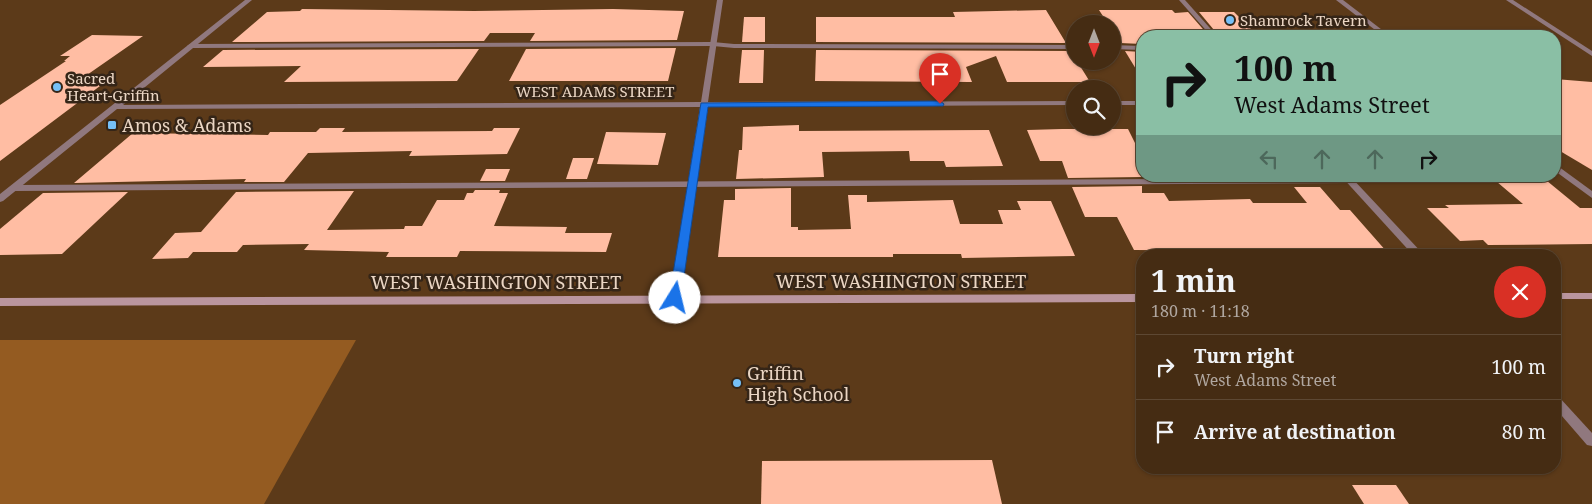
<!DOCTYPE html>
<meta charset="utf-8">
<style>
:root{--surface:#452c13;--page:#4f3821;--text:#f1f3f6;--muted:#b0a7a0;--line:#5d4833}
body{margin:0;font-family:"Noto Serif",serif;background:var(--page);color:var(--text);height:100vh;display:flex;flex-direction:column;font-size:19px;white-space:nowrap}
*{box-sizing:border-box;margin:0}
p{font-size:16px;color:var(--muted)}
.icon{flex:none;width:28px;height:28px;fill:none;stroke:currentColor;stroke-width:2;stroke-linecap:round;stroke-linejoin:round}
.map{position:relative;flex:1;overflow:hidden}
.sheet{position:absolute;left:1136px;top:249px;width:425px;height:225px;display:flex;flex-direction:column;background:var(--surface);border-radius:20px;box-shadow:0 1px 4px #0004,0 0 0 1px var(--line)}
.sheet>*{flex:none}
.guide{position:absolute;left:1136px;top:30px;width:425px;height:152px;border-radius:20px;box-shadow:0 1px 4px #0004,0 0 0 1px var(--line);background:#8abfa5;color:#111;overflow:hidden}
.needle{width:32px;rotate:180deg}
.buttons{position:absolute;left:1066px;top:15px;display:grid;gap:10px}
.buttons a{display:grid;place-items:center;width:55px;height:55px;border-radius:50%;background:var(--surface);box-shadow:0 1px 4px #0004,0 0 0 1px var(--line);font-size:25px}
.pin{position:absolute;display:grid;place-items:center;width:42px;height:42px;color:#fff;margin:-51px -21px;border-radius:50% 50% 50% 0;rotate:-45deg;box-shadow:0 0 5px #0007}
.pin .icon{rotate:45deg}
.me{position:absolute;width:55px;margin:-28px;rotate:9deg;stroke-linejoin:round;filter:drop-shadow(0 0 4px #0008)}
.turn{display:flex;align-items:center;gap:18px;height:105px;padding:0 15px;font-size:22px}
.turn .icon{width:65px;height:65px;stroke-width:2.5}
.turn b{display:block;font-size:35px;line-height:42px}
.lanes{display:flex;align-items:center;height:48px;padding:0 15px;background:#0003;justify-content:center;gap:25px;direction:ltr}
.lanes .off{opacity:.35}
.round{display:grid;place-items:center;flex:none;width:52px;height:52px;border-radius:26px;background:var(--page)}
.overview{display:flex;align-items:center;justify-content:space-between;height:85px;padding:0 15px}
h1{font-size:30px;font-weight:700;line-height:38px}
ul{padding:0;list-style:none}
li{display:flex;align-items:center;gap:15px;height:65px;padding:0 15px;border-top:1px solid var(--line)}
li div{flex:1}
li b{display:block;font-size:19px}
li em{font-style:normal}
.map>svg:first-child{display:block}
</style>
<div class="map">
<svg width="1592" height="504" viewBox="0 0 1592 504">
<rect width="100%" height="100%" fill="#5c3a19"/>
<path fill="#945b21" d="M0 340H356L264 504H0Z"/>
<g fill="#ffbda3">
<path d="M302 9 474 11 613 9 684 11 677 40 530 41 535 33H490L484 41 232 42 267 12 300 11Z"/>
<path d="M1046 10 1066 43 816 42V17H955L953 12Z"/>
<path d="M1099 10H1172L1175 13 1188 12 1209 36H1142V44L1120 43 1112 31V24H1108Z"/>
<path d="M1199 12H1234L1258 36H1219Z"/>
<path d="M744 17H765V42H742Z"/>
<path d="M92 35 143 36 84 77H112L0 161V105L66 61H64L70 56H60Z"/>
<path d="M676 48 668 81H509L526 49Z"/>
<path d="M479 49 457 81 284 82 301 66 203 67 223 50Z"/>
<path d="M742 50H764L763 83H739Z"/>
<path d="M816 50 1071 51 1075 61H1077L1090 82H1007L996 56 966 67 972 82 815 81Z"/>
<path d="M1125 51 1142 52V79Z"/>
<path d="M1555 79 1592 82V170L1555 148Z"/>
<path d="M799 125V131L989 130 1003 166 946 167 944 161H910L909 151 822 152 824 177 736 179 739 150H742L743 127Z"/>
<path d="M320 128H345L342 132 492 131 494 128H520L507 154 409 156 412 151 308 153 284 182H244L246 179 74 183 133 133 268 135 270 132H316Z"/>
<path d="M1062 129H1128L1142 157V177L1068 178 1062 161H1040L1027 130Z"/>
<path d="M606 132 666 133 658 165 597 164Z"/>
<path d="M573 158H594L587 179H566Z"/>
<path d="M486 169H510L505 181H480Z"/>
<path d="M1490 176H1541L1580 208H1592V244L1488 245 1483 240 1460 241 1427 208H1449L1445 205 1523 204Z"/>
<path d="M1142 186V193H1164L1169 201 1250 199 1253 203H1307L1294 187H1320L1340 210H1350L1387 252 1308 254 1306 251 1134 250 1117 217H1085L1072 187Z"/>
<path d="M791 188V227H798V230L851 229 848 195H867V202L953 200 960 224H1003L998 210H1021L1017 201H1051L1075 256 962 258 961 254H893V257H718L724 200H735V189Z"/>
<path d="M475 190H500L499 193H508L494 226 567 227 565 233H612L606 252 460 251 457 257H386L389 252 304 250 309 244 243 245 237 252H193L188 258 152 259 175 233 201 232 236 192 354 191 327 230 404 229 405 226H422L437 200H464L467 193H473Z"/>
<path d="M128 192 62 254 0 255V229L43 193Z"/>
<path d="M992 460 1002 504H761L762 461Z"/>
<path d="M1352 485H1396L1409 504H1364Z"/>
</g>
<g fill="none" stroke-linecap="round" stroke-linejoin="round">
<g fill="#90787e" fill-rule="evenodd">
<path d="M1506 0H1513L1592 51V56Z"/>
<path d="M713 42 734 44 1075 45V49L734 48 713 46 190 48 187 46 190 44Z"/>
<path d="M1112 45 1142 46V50L1112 49Z"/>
<path d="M1350 178 1353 179 1354 181 1353 183 15 191 10 188 15 185Z"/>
<path d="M1555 395 1559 397 1592 433V446L1587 445 1555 408Z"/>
</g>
<g fill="#90787e" fill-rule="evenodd">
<path d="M245 0H252L123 105 701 102 717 0H723L708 102 1075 101V105L708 107 680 298 675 302 670 298 700 107 117 109 3 201 0 202V194Z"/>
<path d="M1179 0H1185L1217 36H1211Z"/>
<path d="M1336 0H1343L1390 36H1383Z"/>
<rect x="1112" y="101" width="30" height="4"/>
<path d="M1555 164 1592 191V198L1555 171Z"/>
<path d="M1341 176H1350L1424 255H1413Z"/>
</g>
<g fill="#ba959e" fill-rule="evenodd">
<rect x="1555" y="293" width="37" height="6"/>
<path d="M1142 294V302L0 306V298Z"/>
</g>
</g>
<path fill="#1a73e8" stroke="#114b97" d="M940 101 944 104 943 106 708 107 681 298 675 302 670 301 669 298 701 103Z"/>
<g fill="#76c0f7" stroke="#352517" stroke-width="2">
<circle cx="1230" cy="20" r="5"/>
<circle cx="57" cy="87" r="5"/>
<rect x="107" y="120" width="10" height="10" rx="2.5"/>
<circle cx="737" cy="383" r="5"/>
</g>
<g text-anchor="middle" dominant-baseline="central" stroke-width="5" stroke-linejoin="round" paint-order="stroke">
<g font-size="15" fill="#ebd6c4" stroke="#352517" text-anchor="start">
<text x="1240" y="20">Shamrock Tavern</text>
<text x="67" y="78">Sacred<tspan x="67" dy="17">Heart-Griffin</tspan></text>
</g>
<g font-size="15" fill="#ebd6c4" stroke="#352517">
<text x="595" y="91">WEST ADAMS STREET</text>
</g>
<g font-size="18" fill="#ebd6c4" stroke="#352517" text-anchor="start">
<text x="122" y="125">Amos &amp; Adams</text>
<text x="747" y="373">Griffin<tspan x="747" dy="21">High School</tspan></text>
</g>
<g font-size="18" fill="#ebd6c4" stroke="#352517">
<text x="901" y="281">WEST WASHINGTON STREET</text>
<text x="496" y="282">WEST WASHINGTON STREET</text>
</g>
</g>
</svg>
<div class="buttons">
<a><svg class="needle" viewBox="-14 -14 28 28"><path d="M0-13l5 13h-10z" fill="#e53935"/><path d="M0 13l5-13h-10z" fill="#b0a7a0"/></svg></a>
<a><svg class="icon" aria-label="search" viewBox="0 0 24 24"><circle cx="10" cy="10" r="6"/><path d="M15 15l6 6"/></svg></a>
</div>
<div class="pin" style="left:940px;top:104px;background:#d93025"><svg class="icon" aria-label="arrive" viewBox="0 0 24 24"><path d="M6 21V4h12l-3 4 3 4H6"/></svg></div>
<svg class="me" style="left:675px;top:298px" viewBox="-20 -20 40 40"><circle r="19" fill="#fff"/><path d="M0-13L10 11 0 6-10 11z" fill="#1a73e8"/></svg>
<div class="guide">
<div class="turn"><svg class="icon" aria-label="right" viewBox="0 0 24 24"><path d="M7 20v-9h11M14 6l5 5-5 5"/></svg><div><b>100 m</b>West Adams Street</div></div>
<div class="lanes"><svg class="icon off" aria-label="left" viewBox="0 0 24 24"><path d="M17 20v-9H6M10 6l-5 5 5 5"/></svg><svg class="icon off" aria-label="ahead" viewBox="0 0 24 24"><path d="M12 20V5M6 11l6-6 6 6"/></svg><svg class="icon off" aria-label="ahead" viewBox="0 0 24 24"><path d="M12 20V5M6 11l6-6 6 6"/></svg><svg class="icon" aria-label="right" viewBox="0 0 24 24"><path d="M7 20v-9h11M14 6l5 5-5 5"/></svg></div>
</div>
<section class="sheet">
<div class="overview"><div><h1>1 min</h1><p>180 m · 11:18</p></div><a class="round" style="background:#d93025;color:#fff"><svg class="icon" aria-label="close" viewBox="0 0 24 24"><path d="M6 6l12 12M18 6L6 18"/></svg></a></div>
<ul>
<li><svg class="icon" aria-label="right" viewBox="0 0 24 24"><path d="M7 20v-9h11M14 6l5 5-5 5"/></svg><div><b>Turn right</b><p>West Adams Street</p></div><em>100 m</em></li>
<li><svg class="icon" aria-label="arrive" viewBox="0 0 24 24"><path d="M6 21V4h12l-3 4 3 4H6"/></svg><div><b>Arrive at destination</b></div><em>80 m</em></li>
</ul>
</section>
</div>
